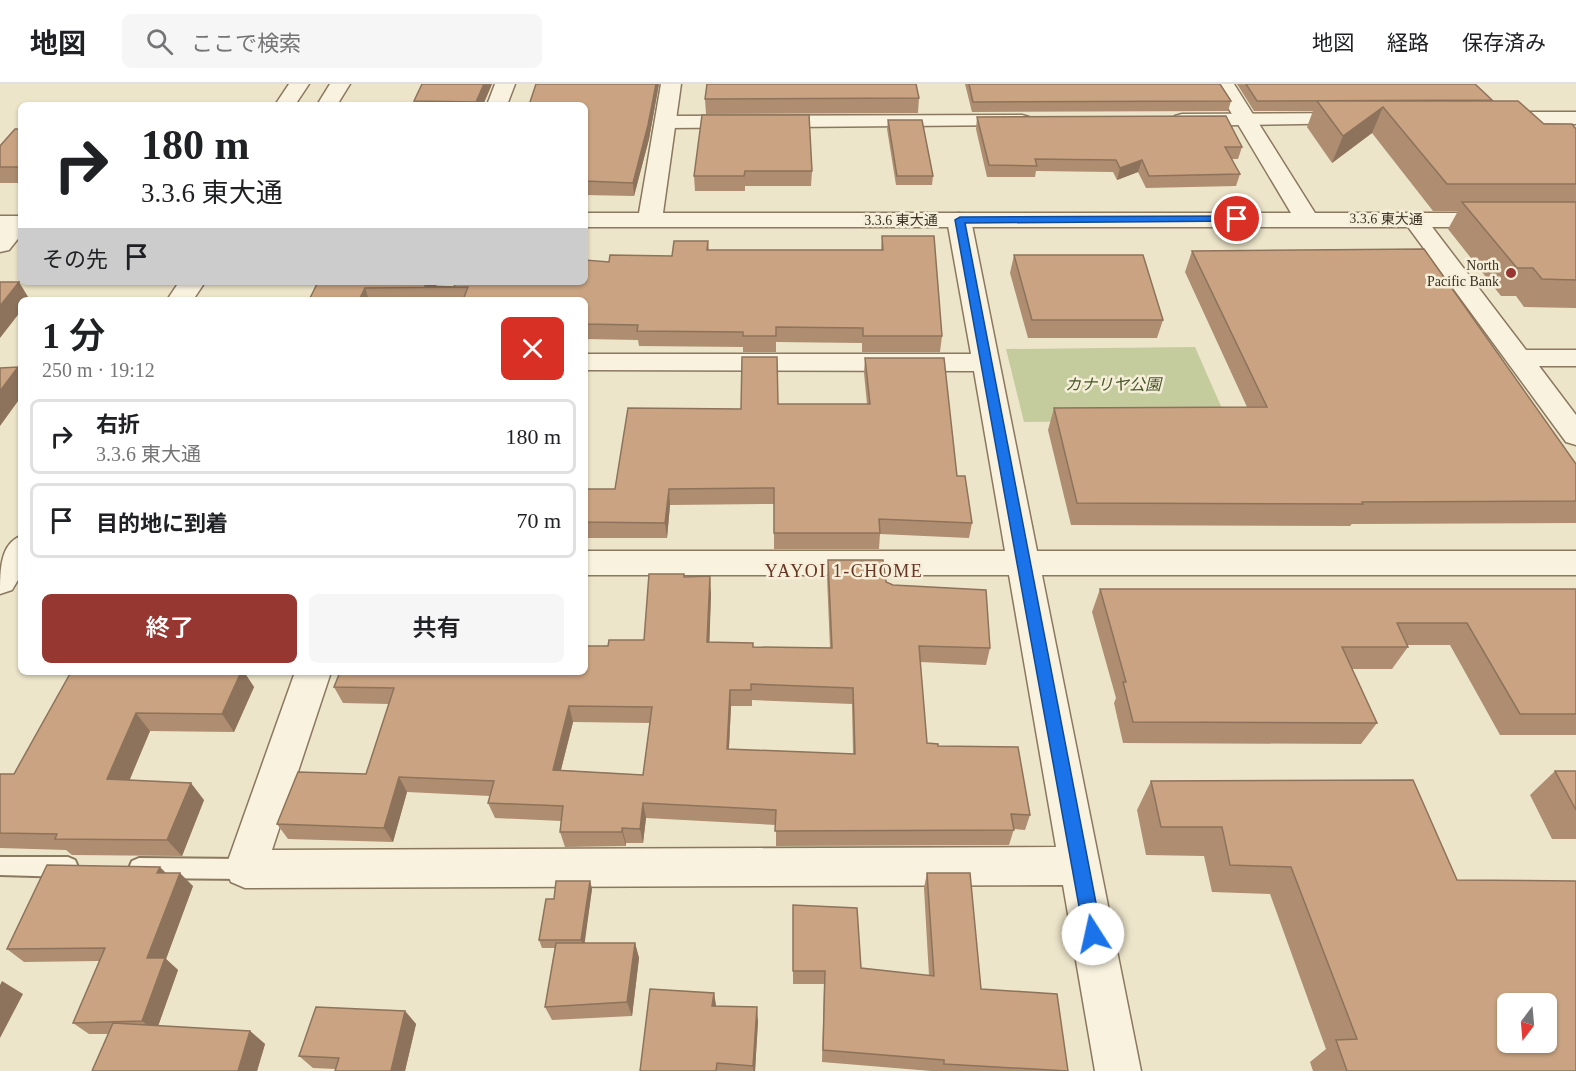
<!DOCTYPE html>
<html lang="ja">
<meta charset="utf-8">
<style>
:root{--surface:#fff;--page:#f6f6f6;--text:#202124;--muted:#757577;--line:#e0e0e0;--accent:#973731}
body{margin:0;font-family:"Times New Roman","Noto Sans JP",serif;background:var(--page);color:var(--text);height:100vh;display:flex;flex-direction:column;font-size:22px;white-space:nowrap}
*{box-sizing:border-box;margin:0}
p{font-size:20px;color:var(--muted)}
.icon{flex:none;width:33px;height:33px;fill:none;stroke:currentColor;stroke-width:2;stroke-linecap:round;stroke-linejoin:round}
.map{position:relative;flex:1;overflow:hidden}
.sheet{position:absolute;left:18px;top:213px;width:570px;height:378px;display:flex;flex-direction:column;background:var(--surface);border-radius:9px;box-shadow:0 2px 4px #0004}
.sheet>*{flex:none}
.guide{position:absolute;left:18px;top:18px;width:570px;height:183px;border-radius:9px;box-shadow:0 2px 4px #0004;background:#fff;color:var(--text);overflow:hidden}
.needle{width:39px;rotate:196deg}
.controls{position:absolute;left:1497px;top:909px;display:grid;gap:12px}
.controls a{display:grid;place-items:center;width:60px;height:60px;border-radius:9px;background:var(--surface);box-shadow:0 2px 4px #0004;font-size:30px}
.pin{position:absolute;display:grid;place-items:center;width:51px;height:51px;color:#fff;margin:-26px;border:3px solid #fff;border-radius:50%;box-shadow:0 2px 6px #0007}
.me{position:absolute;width:66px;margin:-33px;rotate:350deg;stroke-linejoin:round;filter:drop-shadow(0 0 4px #0008)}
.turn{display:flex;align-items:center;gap:21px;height:126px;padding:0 24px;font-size:27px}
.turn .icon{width:78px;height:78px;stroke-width:2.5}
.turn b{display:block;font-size:42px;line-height:51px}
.then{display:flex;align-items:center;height:57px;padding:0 24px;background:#0003;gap:12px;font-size:22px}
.round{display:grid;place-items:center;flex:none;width:63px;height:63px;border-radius:9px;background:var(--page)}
.head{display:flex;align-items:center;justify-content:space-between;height:102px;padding:0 24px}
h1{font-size:36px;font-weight:600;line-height:45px}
.action{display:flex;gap:12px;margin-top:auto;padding:12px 24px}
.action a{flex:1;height:69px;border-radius:9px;background:var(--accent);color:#fff;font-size:24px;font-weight:600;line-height:69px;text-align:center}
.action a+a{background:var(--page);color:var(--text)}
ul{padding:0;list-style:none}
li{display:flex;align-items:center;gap:18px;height:75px;margin:0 12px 9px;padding:0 12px;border:3px solid var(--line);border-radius:9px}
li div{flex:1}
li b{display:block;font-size:22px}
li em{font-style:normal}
header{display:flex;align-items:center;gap:36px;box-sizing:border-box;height:84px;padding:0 30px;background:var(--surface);border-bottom:2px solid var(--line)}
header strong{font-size:28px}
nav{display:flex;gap:33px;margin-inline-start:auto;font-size:21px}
.search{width:420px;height:54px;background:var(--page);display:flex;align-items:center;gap:15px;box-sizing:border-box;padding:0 21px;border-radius:9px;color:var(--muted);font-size:22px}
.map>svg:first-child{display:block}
</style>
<header>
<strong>地図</strong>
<div class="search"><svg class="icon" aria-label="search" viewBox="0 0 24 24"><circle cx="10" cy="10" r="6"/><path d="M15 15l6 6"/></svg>ここで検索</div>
<nav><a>地図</a><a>経路</a><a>保存済み</a></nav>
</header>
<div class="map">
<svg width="1576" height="987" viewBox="0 0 1576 987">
<rect width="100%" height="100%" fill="#ede5ca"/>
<path fill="#c4cc9e" d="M1195 263 1227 336 1024 338 1006 265Z"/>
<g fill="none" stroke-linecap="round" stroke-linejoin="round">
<defs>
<g id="service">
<path d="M0 773H68L75 776 78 783 75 790 68 793 0 791Z"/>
<path d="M139 774 245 775 252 778 255 785 252 792 245 795 139 794 132 791 129 784 132 777Z"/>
</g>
<g id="minor">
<path d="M495 0H515L507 21H487Z"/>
<path d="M1494 28H1576V40L1487 38 1484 34 1487 30Z"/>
<path d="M1355 29 1362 31 1365 35 1362 39 1182 42 1175 40 1172 36 1175 32 1182 30Z"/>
<path d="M1022 31 1029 33 1032 37 1029 41 665 44 658 42 655 38 658 34 665 32Z"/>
<path d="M959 129 967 131 971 136 1037 467H1576V491H1042L1141 987H1095L1063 801 245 804 231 798 225 785 295 588H331L272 766 1056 763 1009 491H585V467H1005L974 287 585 286V270H971L947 136 951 131Z"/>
<path d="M1415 129 1423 131 1526 266H1576V282H1539L1576 331V361L1566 358 1403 136 1407 131Z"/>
<path d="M21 132V151L9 166 0 168V146L11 134Z"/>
<path d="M438 198H464L457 216H431Z"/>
</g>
<g id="tertiary">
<path d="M289 0H309L295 21H275Z"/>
<path d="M330 0H350L337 21H317Z"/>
<path d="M661 0H681L663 129H1291L1214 0H1234L1315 129H1576V143H585V129H639Z"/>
<rect x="0" y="132" width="21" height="14"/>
<path d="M179 198H205L193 216H167Z"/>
<path d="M21 452V491L12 506 0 510C0 486 0 460 21 452Z"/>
</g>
</defs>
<use href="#service" stroke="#8a785f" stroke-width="4"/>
<use href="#minor" stroke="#8a785f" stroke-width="3"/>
<use href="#tertiary" stroke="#8a785f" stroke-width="3"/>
<use href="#service" fill="#f8f2de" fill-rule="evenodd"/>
<use href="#minor" fill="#f8f2de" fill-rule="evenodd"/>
<use href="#tertiary" fill="#f8f2de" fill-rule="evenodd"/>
</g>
<g fill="#ae8d70" fill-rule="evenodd">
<path d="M492 0 483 21H415L414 17Z"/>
<path d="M536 0H659L649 55 634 112 585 111V21Z"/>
<path d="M965 0H1220L1231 17 1228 27 972 28Z"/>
<path d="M1237 0H1475L1492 16 1544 40 1576 44V224L1524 223 1516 212H1501L1448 145 1458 127H1433L1372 49 1332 79 1307 43 1313 27H1254Z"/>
<path d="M919 14 918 29 706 30 705 15Z"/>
<path d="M702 31 812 87 811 102H745V107H695L694 92Z"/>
<path d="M977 33 1242 63 1238 75H1231L1240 90 1236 102 1146 104 1138 88 1117 96 1113 88 1036 87 1035 93H987L976 45Z"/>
<path d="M888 36 933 92 932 101H896L887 45Z"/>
<path d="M21 45V99H0V62Z"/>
<path d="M882 152 942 252 940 268H862V259L776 258V268H743V263L639 262 638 256 585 255V216H309L318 198H436L435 202 454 203 609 178 672 172 708 157 709 166H881Z"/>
<path d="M1192 167 1576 380V439L1352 440 1350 442 1071 441 1048 346 1054 324 1247 323 1185 188Z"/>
<path d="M1014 171 1163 236 1157 254H1028L1010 189Z"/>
<path d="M865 274 957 392 972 439 969 454 880 450 879 465H774V420L670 421 667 454H585V405H615L741 325 778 320H867L864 289Z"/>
<path d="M828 476 886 498 990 564 986 581 920 578 927 659 938 662 1030 731 1025 746 1014 745 1009 761 776 762V741L646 734 643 759H626V762L565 763 560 748 561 737 495 734 488 719 490 712 407 708 393 758 288 755 277 740 366 690 389 620 343 619 334 603 644 556 684 490V493L711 509 709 558 754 563 830 564 827 493ZM752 616 852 620 853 670 729 665 731 622H752ZM573 638 650 639 643 691 561 686Z"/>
<path d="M1100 505H1576V651H1500L1450 561H1407L1408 563 1392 585H1352L1377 639 1361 660 1123 659 1114 619 1116 614 1092 528Z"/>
<path d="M71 588H244L254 603 234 648 150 647 129 696 204 716 182 772 72 771 66 766 0 764V690H14Z"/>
<path d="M1555 687H1576V755H1552L1530 711Z"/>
<path d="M1151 697 1457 796 1576 987H1313L1310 978 1326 965 1270 810 1212 808 1204 772 1146 771 1137 726Z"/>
<path d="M166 789 193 802 166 875 178 886 158 942 250 947 265 960 257 987H92L109 950H89L73 939 100 877 24 878 7 865Z"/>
<path d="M927 789 981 905 1068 987H931L822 978 824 900H793V821L861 884 929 892 924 804Z"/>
<path d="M590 797 592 805 584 859H635L639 874 632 932 552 936 545 923 555 864H542L539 856 554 815Z"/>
<path d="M714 909 716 922 758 937 755 987H640Z"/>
<path d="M405 927 416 940 405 987H335L336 985 313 984 299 972Z"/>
</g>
<g fill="#8d735b">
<path d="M484 0H492L483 21H476V18Z"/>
<path d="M656 0H659L649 55 634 112 633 99Z"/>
<path d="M1383 23 1372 49 1332 79 1343 52Z"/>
<path d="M1142 76 1138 88 1117 96 1120 84Z"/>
<path d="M19 198 30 216H21V227L0 254V222Z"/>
<path d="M426 198H436L434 203 425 202Z"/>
<path d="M365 204 369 216H359Z"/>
<path d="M18 283 21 289V313L0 342V307Z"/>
<path d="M669 405 670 421 667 454 665 439Z"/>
<path d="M710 492 711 509 709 574 707 558Z"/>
<path d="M241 588H244L254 603 234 648 222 630Z"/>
<path d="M730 606 731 622 728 681 727 665Z"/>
<path d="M569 622 573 638 557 701 553 686Z"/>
<path d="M136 629 150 647 123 712 107 695Z"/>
<path d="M399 693 407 708 393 758 384 744Z"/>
<path d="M191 699 204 716 182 772 167 756Z"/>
<path d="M643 719 646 734 643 759 640 745Z"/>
<path d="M622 744 626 759V762L622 748Z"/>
<path d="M160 783 173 796 157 789Z"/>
<path d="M180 789 193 802 166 875 178 886 156 948 142 937 147 874Z"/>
<path d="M590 797 592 805 584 864 581 856Z"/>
<path d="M635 859 639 874 632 932 627 918Z"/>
<path d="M2 897 23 910 0 954V901Z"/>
<path d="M714 909 716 922H712Z"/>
<path d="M757 923 758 937 755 987H753Z"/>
<path d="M405 927 416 940 405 987H391Z"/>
<path d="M250 947 265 960 257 987H238Z"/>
</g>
<g fill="#caa482" stroke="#8d735b" stroke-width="1.5" fill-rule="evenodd">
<path d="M422 0H484L476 18 414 17Z"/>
<path d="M536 0H656L648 41 633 99 585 97V21H529Z"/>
<path d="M707 0H916L919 14 705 15Z"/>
<path d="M969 0H1220L1231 17 973 18Z"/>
<path d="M1246 0H1475L1492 16 1257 17Z"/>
<path d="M1317 17H1518L1544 40H1572L1575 44H1576V100H1447L1383 23 1343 52Z"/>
<path d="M702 31H809L812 87H745L744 92H694Z"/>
<path d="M1226 32 1242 63H1225L1240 90 1149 92 1142 76 1120 84 1116 76 1035 75 1037 82 989 81 977 33Z"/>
<path d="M888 36H922L933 92H897Z"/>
<path d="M15 45H21V83H0V62Z"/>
<path d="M1462 118H1576V196L1542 195 1533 184H1517Z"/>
<path d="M882 152H934L942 252H863V244L776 243V252H743V248L637 247 638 241 585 240V216H463L468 203 365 204 359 216H309L318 198H426L425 202 454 203 456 198H585V176L609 178 610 171 672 172 674 157H708L707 166H883Z"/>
<path d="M1424 165 1576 380V417L1362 418 1363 420 1077 419 1054 324 1267 323 1192 167Z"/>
<path d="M1014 171H1143L1163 236H1032Z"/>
<path d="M0 198H19L0 222Z"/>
<path d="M742 273H777L778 320H870L865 274H944L957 392H965L972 439 879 435 880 449H774V404L669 405 665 439 585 438V405H615L628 324 741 325Z"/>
<path d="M18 283 0 307V284Z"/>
<path d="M828 476H883L886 498 893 501 986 506 990 564 919 562 927 659 938 660V662L1018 663 1030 731 1011 730 1014 746 775 747 776 726 643 719 640 745 622 744V748H560L563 722 488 719 494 697 399 693 384 744 277 740 298 688 366 690 394 604 334 603 340 588H585V562H608L609 556H644L649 490H684V493L710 492 707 558 753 559V563L832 564ZM751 600 853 604 855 670 727 665 730 606H751ZM569 622 652 623 643 691 553 686Z"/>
<path d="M1100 505H1576V630H1520L1467 539H1397L1408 563H1342L1377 639 1133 638 1123 598H1126Z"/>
<path d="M71 588H241L222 630 136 629 107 695 191 699 167 756 55 755 57 750 0 749V690H14Z"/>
<path d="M1555 687H1576V726Z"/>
<path d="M1413 696 1457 796 1576 797V987H1347L1336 956 1357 955 1291 783 1230 781 1222 743H1161L1151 697ZM1508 920H1546V958H1508Z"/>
<path d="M47 781 160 783 157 789H180L147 874H165L142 937 73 939 105 864 7 865Z"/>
<path d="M927 789H970L981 905 1057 910 1068 987 944 980V976L823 966 825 887H793V821L857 824 861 884 934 892Z"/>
<path d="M556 797H590L581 856H539L546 815H554Z"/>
<path d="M556 859H635L627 918 545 923Z"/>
<path d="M650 905 714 909 712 922 757 923 753 982 717 979 716 987H640Z"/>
<path d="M316 923 405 927 391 987H335L339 974 299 972Z"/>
<path d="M113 939 250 947 238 987H92Z"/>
</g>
<path fill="#1a73e8" stroke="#114b97" stroke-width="1.5" d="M1237 132 1242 135 1240 137 965 139 1102 850 1099 857 1093 859 1087 857 1084 850 955 136 960 133Z"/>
<circle fill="#973731" stroke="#f5efda" stroke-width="2" cx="1511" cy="189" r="6"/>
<g text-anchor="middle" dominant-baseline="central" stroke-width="5" stroke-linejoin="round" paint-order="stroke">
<g font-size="14" fill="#3b3022" stroke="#f5efda">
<text transform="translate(1386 135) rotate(1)">3.3.6 東大通</text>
<text x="901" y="136">3.3.6 東大通</text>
</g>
<g font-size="14" fill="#3b3022" stroke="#f5efda" text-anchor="end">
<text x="1499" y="181">North<tspan x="1499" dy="16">Pacific Bank</tspan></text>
</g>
<g font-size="16" font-style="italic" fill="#485729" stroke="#f5efda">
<text x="1113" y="300">カナリヤ公園</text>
</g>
<g font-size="18" letter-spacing="1.5" fill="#663523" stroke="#f5efda">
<text x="844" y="487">YAYOI 1-CHOME</text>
</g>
</g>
</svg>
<div class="controls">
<a><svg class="needle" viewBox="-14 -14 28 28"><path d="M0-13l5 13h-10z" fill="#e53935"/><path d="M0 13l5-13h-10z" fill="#757577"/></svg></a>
</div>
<div class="pin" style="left:1237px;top:135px;background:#d93025"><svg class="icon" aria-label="arrive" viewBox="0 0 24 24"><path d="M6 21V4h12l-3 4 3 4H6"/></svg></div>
<svg class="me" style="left:1093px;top:850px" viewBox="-20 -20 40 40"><circle r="19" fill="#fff"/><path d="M0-13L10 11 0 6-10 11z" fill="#1a73e8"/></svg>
<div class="guide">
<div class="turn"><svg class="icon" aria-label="right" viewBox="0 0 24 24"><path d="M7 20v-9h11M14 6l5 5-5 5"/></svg><div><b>180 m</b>3.3.6 東大通</div></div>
<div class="then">その先<svg class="icon" aria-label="arrive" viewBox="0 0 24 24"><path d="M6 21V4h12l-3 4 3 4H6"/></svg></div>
</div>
<section class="sheet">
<div class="head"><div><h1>1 分</h1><p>250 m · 19:12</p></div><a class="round" style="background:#d93025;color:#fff"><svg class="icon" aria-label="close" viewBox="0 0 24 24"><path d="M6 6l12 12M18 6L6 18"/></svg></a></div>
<ul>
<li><svg class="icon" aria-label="right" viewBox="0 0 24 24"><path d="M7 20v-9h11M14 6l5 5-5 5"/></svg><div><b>右折</b><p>3.3.6 東大通</p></div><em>180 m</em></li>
<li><svg class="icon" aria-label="arrive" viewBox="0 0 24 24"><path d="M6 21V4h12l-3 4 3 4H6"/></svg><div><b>目的地に到着</b></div><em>70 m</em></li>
</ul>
<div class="action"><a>終了</a><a>共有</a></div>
</section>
</div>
